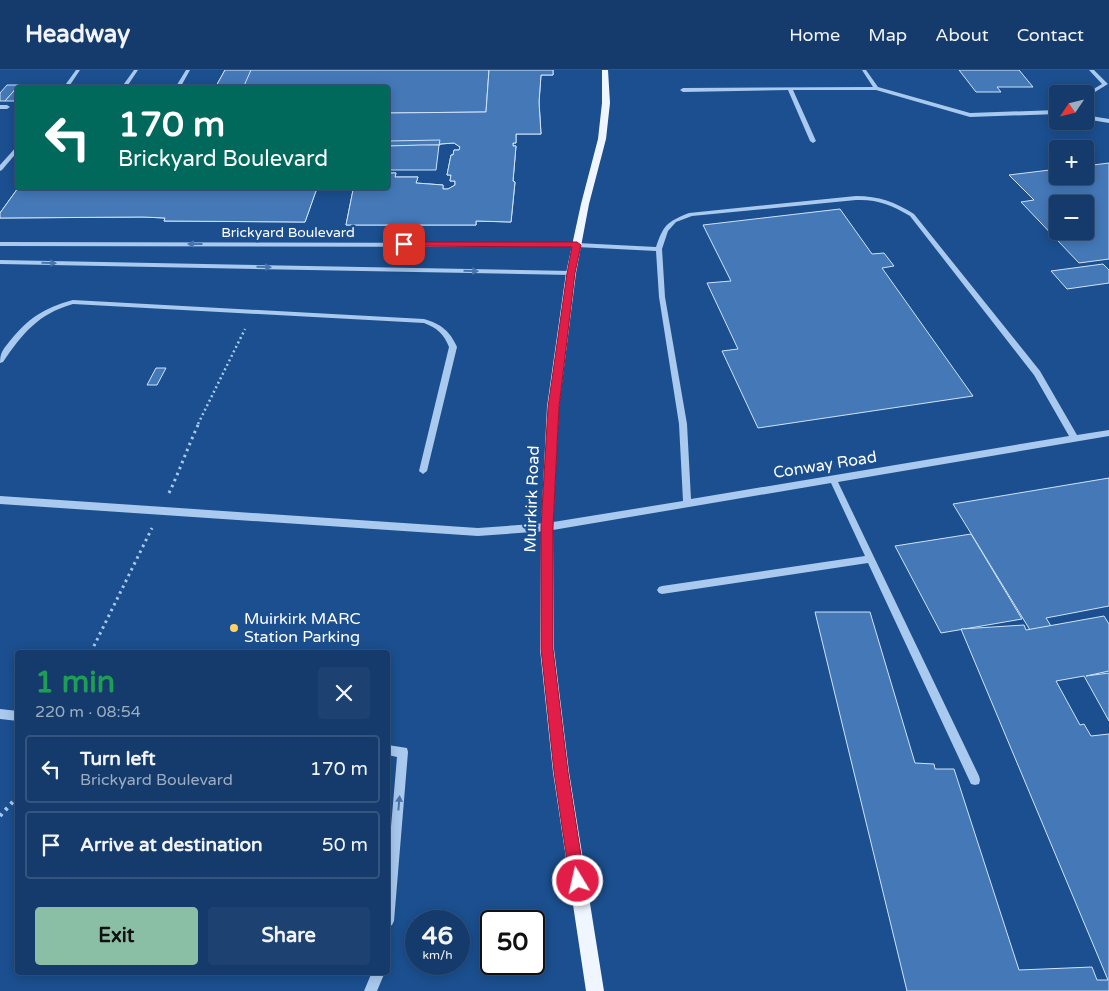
<!DOCTYPE html>
<meta charset="utf-8">
<style>
:root{--surface:#143b6b;--page:#1d4271;--text:#f1f3f6;--muted:#9dadc1;--line:#33557e;--accent:#8abfa5}
body{margin:0;font-family:"Varela Round",sans-serif;background:var(--page);color:var(--text);height:100vh;display:flex;flex-direction:column;font-size:19px;white-space:nowrap}
*{box-sizing:border-box;margin:0}
p{font-size:16px;color:var(--muted)}
.icon{flex:none;width:28px;height:28px;fill:none;stroke:currentColor;stroke-width:2;stroke-linecap:round;stroke-linejoin:round}
.map{position:relative;flex:1;overflow:hidden}
.side{position:absolute;left:15px;top:580px;width:375px;height:325px;display:flex;flex-direction:column;background:var(--surface);border-radius:5px;box-shadow:0 2px 12px #0003,0 0 0 1px var(--line)}
.side>*{flex:none}
.hud{position:absolute;left:15px;top:15px;width:375px;height:105px;border-radius:5px;box-shadow:0 2px 12px #0003,0 0 0 1px var(--line);background:#00695c;color:#fff;overflow:hidden}
.needle{width:32px;rotate:235deg}
.controls{position:absolute;left:1049px;top:15px;display:grid;gap:10px}
.controls a{display:grid;place-items:center;width:45px;height:45px;border-radius:5px;background:var(--surface);box-shadow:0 2px 12px #0003,0 0 0 1px var(--line);font-size:25px}
.speed{position:absolute;left:405px;top:840px;display:flex;gap:10px;font-size:25px;font-weight:700;text-align:center}
.speed>*{display:grid;place-content:center;width:65px;height:65px;border-radius:50%;background:var(--surface);box-shadow:0 2px 12px #0003,0 0 0 1px var(--line);line-height:1}
.speed small{font-size:12px;font-weight:400}
.speed .limit{border:2px solid #111;border-radius:8px;background:#fff;color:#111}
.pin{position:absolute;display:grid;place-items:center;width:42px;height:42px;color:#fff;margin:-21px;border-radius:10px;box-shadow:0 2px 8px #0006}
.me{position:absolute;width:55px;margin:-28px;rotate:351deg;stroke-linejoin:round;filter:drop-shadow(0 0 4px #0008)}
.turn{display:flex;align-items:center;gap:18px;height:105px;padding:0 20px;font-size:22px}
.turn .icon{width:65px;height:65px;stroke-width:2.5}
.turn b{display:block;font-size:35px;line-height:42px}
.round{display:grid;place-items:center;flex:none;width:52px;height:52px;border-radius:5px;background:var(--page)}
.summary{display:flex;align-items:center;justify-content:space-between;height:85px;padding:0 20px}
h1{font-size:30px;font-weight:700;line-height:38px;color:#1e9e55}
.button{display:flex;gap:10px;margin-top:auto;padding:10px 20px}
.button a{flex:1;height:58px;border-radius:5px;background:var(--accent);color:#111;font-size:20px;font-weight:700;line-height:58px;text-align:center}
.button a+a{background:var(--page);color:var(--text)}
ul{padding:0;list-style:none}
li{display:flex;align-items:center;gap:15px;height:68px;margin:0 10px 8px;padding:0 10px;border:2px solid var(--line);border-radius:5px}
li div{flex:1}
li b{display:block;font-size:19px}
li em{font-style:normal}
header{display:flex;align-items:center;gap:30px;box-sizing:border-box;height:70px;padding:0 25px;background:var(--surface);border-bottom:1px solid var(--line)}
header strong{font-size:24px}
nav{display:flex;gap:28px;margin-inline-start:auto;font-size:18px}
.map>svg:first-child{display:block}
</style>
<header>
<strong>Headway</strong>
<nav><a>Home</a><a>Map</a><a>About</a><a>Contact</a></nav>
</header>
<div class="map">
<svg width="1109" height="921" viewBox="0 0 1109 921">
<rect width="100%" height="100%" fill="#1b4f8f"/>
<g fill="#4478b7" stroke="#cfe3fa" fill-rule="evenodd">
<path d="M225 0H251L243 18H215Z"/>
<path d="M225 0H553V5H541L539 32 541 64H516V73H513V76H516L513 111 515 112 511 152 476 151V155H346L353 120H355L356 118H388V103H396L395 107H418L416 113 443 115V119H448L455 115V111H450L451 105H447L451 85H453L454 80H459L460 77 454 73 440 74V75L388 76V18H215Z"/>
<path d="M251 0H489L486 42 388 43V18H243Z"/>
<path d="M489 0H553V5H541L539 32 541 64H516V73H513V76H516L513 111 515 112 511 152 476 151V155H346L353 120H355L356 118H388V103H396L395 107H418L416 113 443 115V119H448L455 115V111H450L451 105H447L451 85H453L454 80H459L460 77 454 73 440 74 439 75 440 70 388 71V43L486 42Z"/>
<path d="M959 0H1019L1033 17H997L1001 22H976Z"/>
<path d="M7 15H19L5 31H0V23Z"/>
<path d="M19 15H33L30 18H18V31H5Z"/>
<path d="M420 75H439L436 100H388V76Z"/>
<path d="M1109 93V189L1079 193 1021 132 1034 130 1009 105 1058 99V106H1085V96ZM1058 134H1085V161H1058Z"/>
<path d="M18 118H317L305 152 164 151 165 148 143 147 0 148V143Z"/>
<path d="M18 118H317L305 152 164 151 165 148 143 147 0 148V143Z"/>
<path d="M840 139 872 184 884 183 894 196 882 198 973 326 758 358 722 281 738 279 707 213 731 211 703 155Z"/>
<path d="M1103 194 1109 200V213L1067 219 1051 201Z"/>
<path d="M156 298H166L157 315H147Z"/>
<path d="M1109 408V536L1046 548 1051 556 1030 560 953 434Z"/>
<path d="M971 464 1022 549 941 563 895 476Z"/>
<path d="M815 542H870L915 693 934 694 935 699H954L1019 900 1092 897 1097 910H1108L961 559 1024 555 1026 560 1104 546 1109 554V601L1086 606 1109 603V651L1084 606 1056 611 1080 655 1084 654 1091 666 1109 664V921H907Z"/>
</g>
<g fill="none" stroke-linecap="round" stroke-linejoin="round">
<path stroke="#a9c9ee" stroke-width="2.5" stroke-dasharray="2 3" stroke-linecap="butt" d="M198 354 245 259"/>
<g stroke="#a9c9ee" stroke-width="3" stroke-dasharray="2.5 4" stroke-linecap="butt">
<path d="M169 423C180 400 188 376 199 353"/>
<path d="M91 582 152 458"/>
</g>
<path stroke="#a9c9ee" stroke-width="4" stroke-dasharray="3 5" stroke-linecap="butt" d="M0 746 18 726"/>
<g fill="#a9c9ee" fill-rule="evenodd">
<path d="M76 0H80L68 18H63Z"/>
<path d="M134 0H138L126 18H121Z"/>
<path d="M186 0H190L180 18H175Z"/>
<path d="M862 0H866L878 17 970 43 1058 40V44L970 47 876 20H793L816 71 813 73 810 71 788 20 683 22 680 20 683 18 873 17Z"/>
<path d="M1089 0H1094L1108 14 1085 28V24L1102 14Z"/>
<path d="M0 35H7L10 37 7 39H0Z"/>
<path d="M1085 45 1109 49V53L1085 49Z"/>
<path d="M18 75V81L2 100 0 101V95Z"/>
<path d="M856 126C879 126 895 132 914 144L1040 301 1077 365 1109 360V366L838 412 979 706 980 710 979 714 975 715 971 714 868 493 662 524 659 523 657 520 659 517 662 516 865 486 831 413 547 461 478 466 0 434V426L478 458 547 453 683 431 679 354 659 227 656 181 577 177 0 176V172L577 173 656 177C664 154 667 152 689 143ZM856 130C877 129 892 135 910 146L1034 305 1069 366 691 429 687 354 665 227 662 179 668 161 676 152 692 146Z"/>
<path d="M0 190 571 201 574 203 571 205 0 194Z"/>
<path d="M73 230 424 249C441 254 450 261 457 277L427 401 423 404 419 401 449 277C444 264 437 258 424 253L73 234C38 244 23 263 3 292L0 293C0 282 3 280 9 272 28 248 44 238 73 230Z"/>
<path d="M0 639 18 641V651L0 649Z"/>
<path d="M388 675 407 678 408 682 394 851 392 855 388 857V792L397 687 388 685Z"/>
<path d="M372 902H385L377 921H364Z"/>
</g>
<path fill="#f0f6ff" fill-rule="evenodd" d="M602 0H608L610 33 606 69 589 134 576 203 559 337 553 457 554 579 569 702 604 921H586L553 702 540 579 541 457 547 337 566 203 581 134 598 69 602 33Z"/>
</g>
<defs><path id="oneway-solid" d="M-6-.8H1V-3.2L6.5 0L1 3.2V.8H-6Z" transform="scale(1.25)"/></defs>
<g fill="#4674ac">
<use href="#oneway-solid" transform="translate(195 174) rotate(-180)"/>
<use href="#oneway-solid" transform="translate(49 193) rotate(1)"/>
<use href="#oneway-solid" transform="translate(264 197) rotate(1)"/>
<use href="#oneway-solid" transform="translate(471 201) rotate(1)"/>
<use href="#oneway-solid" transform="translate(399 733) rotate(-85)"/>
</g>
<path fill="#e11d48" stroke="#92132f" d="M404 172H577L581 175 575 203 559 337 553 457V579L568 702 585 811 583 817 578 819 572 817 570 811 554 702 541 579V457L548 337 567 203 572 177 401 176V173Z"/>
<circle fill="#ffd166" stroke="#1b4f8f" stroke-width="2" cx="234" cy="558" r="5"/>
<g text-anchor="middle" dominant-baseline="central" stroke-width="5" stroke-linejoin="round" paint-order="stroke">
<g font-size="14" fill="#fff" stroke="#1b4f8f">
<text x="288" y="162">Brickyard Boulevard</text>
</g>
<g font-size="16" fill="#fff" stroke="#1b4f8f">
<text transform="translate(825 395) rotate(-9)">Conway Road</text>
<text transform="translate(532 429) rotate(-88)">Muirkirk Road</text>
</g>
<g font-size="16" fill="#fff" stroke="#1b4f8f" text-anchor="start">
<text x="244" y="549">Muirkirk MARC<tspan x="244" dy="18">Station Parking</tspan></text>
</g>
</g>
</svg>
<div class="controls">
<a><svg class="needle" viewBox="-14 -14 28 28"><path d="M0-13l5 13h-10z" fill="#e53935"/><path d="M0 13l5-13h-10z" fill="#9dadc1"/></svg></a>
<a>+</a>
<a>−</a>
</div>
<div class="speed"><div>46<small>km/h</small></div><div class="limit">50</div></div>
<div class="pin" style="left:404px;top:174px;background:#d93025"><svg class="icon" aria-label="arrive" viewBox="0 0 24 24"><path d="M6 21V4h12l-3 4 3 4H6"/></svg></div>
<svg class="me" style="left:578px;top:811px" viewBox="-20 -20 40 40"><circle r="17" fill="#e11d48" stroke="#fff" stroke-width="3"/><path d="M0-11L8 9 0 5-8 9z" fill="#fff"/></svg>
<div class="hud">
<div class="turn"><svg class="icon" aria-label="left" viewBox="0 0 24 24"><path d="M17 20v-9H6M10 6l-5 5 5 5"/></svg><div><b>170 m</b>Brickyard Boulevard</div></div>
</div>
<section class="side">
<div class="summary"><div><h1>1 min</h1><p>220 m · 08:54</p></div><a class="round"><svg class="icon" aria-label="close" viewBox="0 0 24 24"><path d="M6 6l12 12M18 6L6 18"/></svg></a></div>
<ul>
<li><svg class="icon" aria-label="left" viewBox="0 0 24 24"><path d="M17 20v-9H6M10 6l-5 5 5 5"/></svg><div><b>Turn left</b><p>Brickyard Boulevard</p></div><em>170 m</em></li>
<li><svg class="icon" aria-label="arrive" viewBox="0 0 24 24"><path d="M6 21V4h12l-3 4 3 4H6"/></svg><div><b>Arrive at destination</b></div><em>50 m</em></li>
</ul>
<div class="button"><a>Exit</a><a>Share</a></div>
</section>
</div>
